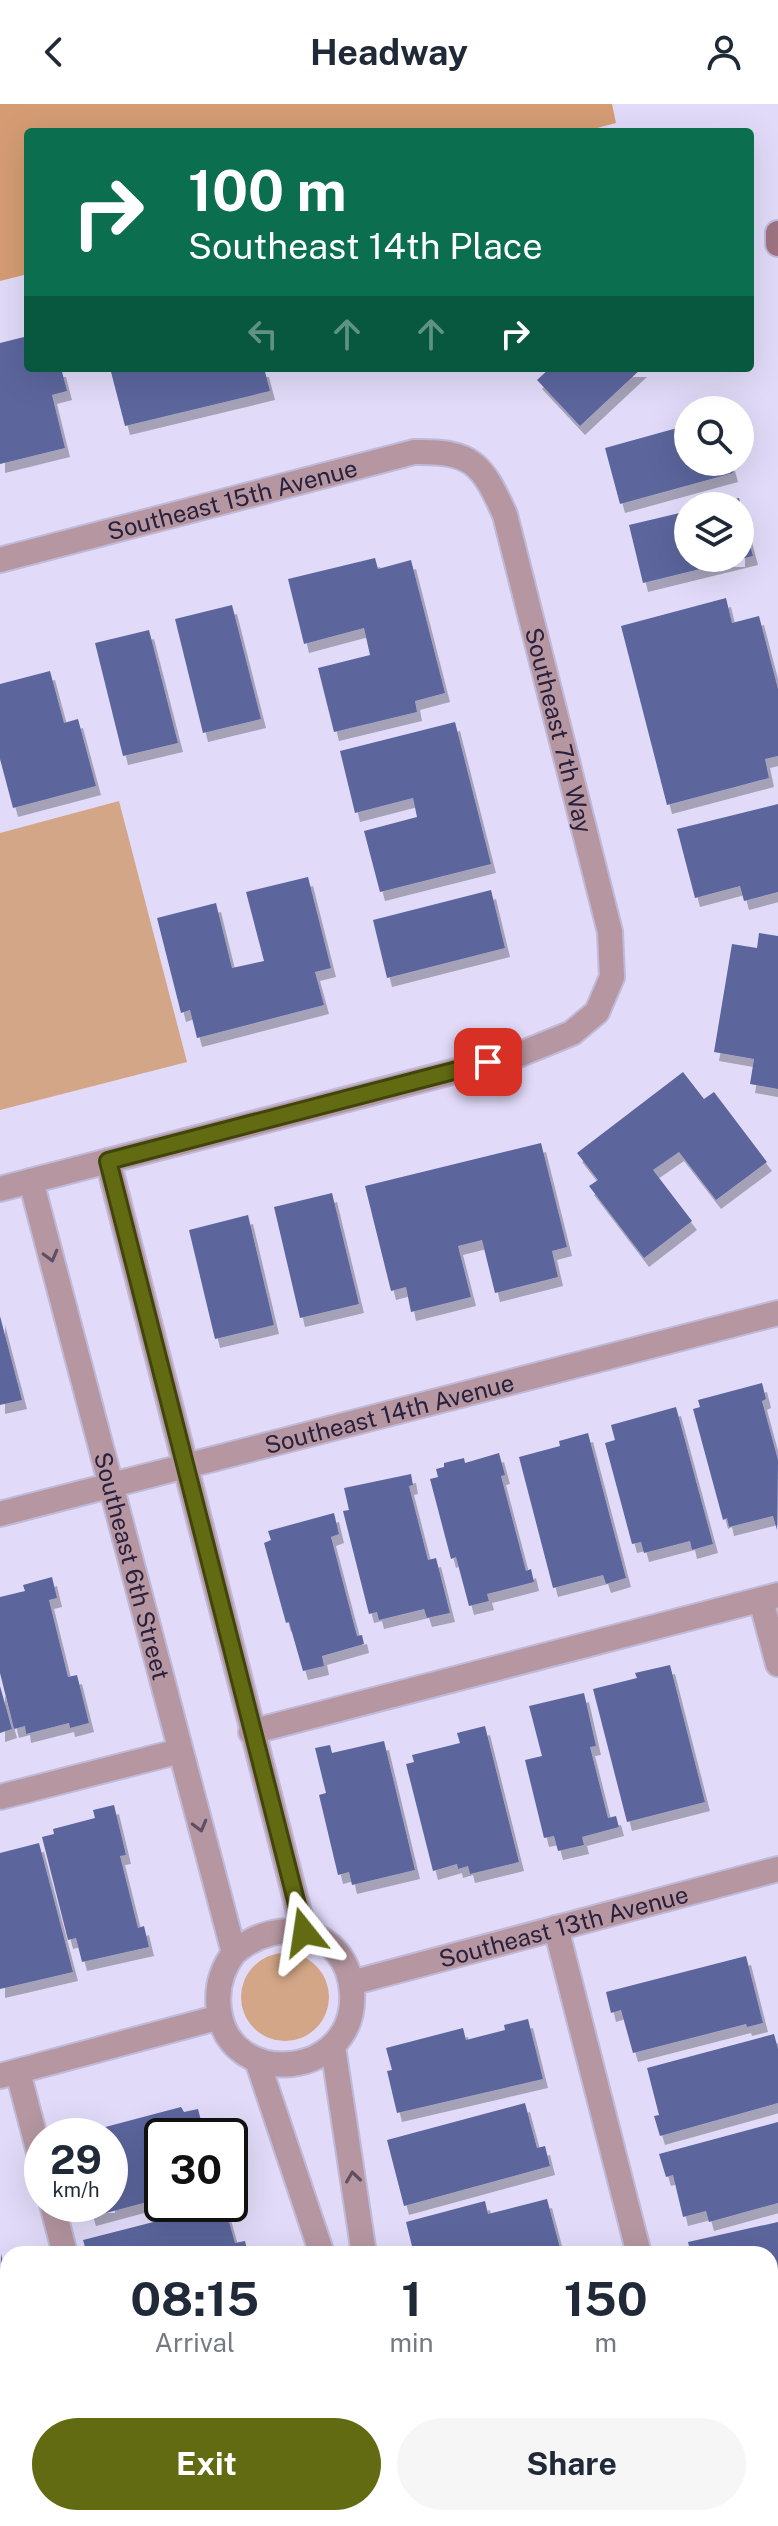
<!DOCTYPE html>
<style>
:root{--surface:#fff;--page:#f6f6f7;--text:#1f2937;--muted:#747a83;--accent:#626b11}
body{margin:0;font-family:"Public Sans",sans-serif;background:var(--page);color:var(--text);height:100vh;display:flex;flex-direction:column;font-size:30px;white-space:nowrap}
*{box-sizing:border-box;margin:0}
p{font-size:26px;color:var(--muted)}
.icon{flex:none;width:44px;height:44px;fill:none;stroke:currentColor;stroke-width:2;stroke-linecap:round;stroke-linejoin:round}
.map{position:relative;flex:1;overflow:hidden}
.side{position:absolute;left:0px;top:2142px;width:778px;height:280px;display:flex;flex-direction:column;background:var(--surface);border-radius:24px 24px 0 0;box-shadow:0 8px 32px #0002}
.side>*{flex:none}
.hud{position:absolute;left:24px;top:24px;width:730px;height:244px;border-radius:8px;box-shadow:0 8px 32px #0002;background:#0b6e4f;color:#fff;overflow:hidden}
.controls{position:absolute;left:674px;top:292px;display:grid;gap:16px}
.controls a{display:grid;place-items:center;width:80px;height:80px;border-radius:50%;background:var(--surface);box-shadow:0 8px 32px #0002;font-size:40px}
.speed{position:absolute;left:24px;top:2014px;display:flex;gap:16px;font-size:40px;font-weight:700;text-align:center}
.speed>*{display:grid;place-content:center;width:104px;height:104px;border-radius:50%;background:var(--surface);box-shadow:0 8px 32px #0002;line-height:1}
.speed small{font-size:20px;font-weight:400}
.speed .limit{border:4px solid #111;border-radius:12px;background:#fff;color:#111}
.pin{position:absolute;display:grid;place-items:center;width:68px;height:68px;color:#fff;margin:-34px;border-radius:16px;box-shadow:0 4px 12px #0006}
.me{position:absolute;width:88px;margin:-44px;rotate:345deg;stroke-linejoin:round;filter:drop-shadow(0 0 6px #0008)}
.turn{display:flex;align-items:center;gap:28px;height:168px;padding:0 32px;font-size:36px}
.turn .icon{width:104px;height:104px;stroke-width:2.5}
.turn b{display:block;font-size:56px;line-height:68px}
.lanes{display:flex;align-items:center;height:76px;padding:0 32px;background:#0003;justify-content:center;gap:40px;direction:ltr}
.lanes .off{opacity:.35}
.eta{display:flex;justify-content:space-evenly;align-items:center;height:136px;text-align:center}
.eta b{font-size:48px;font-weight:700;line-height:56px}
.cta{display:flex;gap:16px;margin-top:auto;padding:16px 32px}
.cta a{flex:1;height:92px;border-radius:48px;background:var(--accent);color:#fff;font-size:32px;font-weight:700;line-height:92px;text-align:center}
.cta a+a{background:var(--page);color:var(--text)}
header{display:flex;justify-content:space-between;align-items:center;height:104px;padding:0 32px;background:var(--surface);font-size:36px;font-weight:700}
.map>svg:first-child{display:block}
</style>
<header><svg class="icon" aria-label="back" viewBox="0 0 24 24"><path d="M15 5l-7 7 7 7"/></svg>Headway<svg class="icon" aria-label="person" viewBox="0 0 24 24"><circle cx="12" cy="8" r="4"/><path d="M4 21q1-7 8-7t8 7"/></svg></header>
<div class="map">
<svg width="778" height="2422" viewBox="0 0 778 2422">
<defs>
<filter id="shadow"><feDropShadow dx="5" dy="9" stdDeviation="0" flood-color="#0004"/></filter>
</defs>
<rect width="100%" height="100%" fill="#e1dbf9"/>
<g fill="#d3a687">
<path d="M119 697 187 958 0 1006V729Z"/>
<circle cx="285" cy="1893" r="44"/>
</g>
<path fill="#d59c74" d="M0 0H612L616 19 582 28H28V170L0 177Z"/>
<g fill="#5c669d" filter="url(#shadow)">
<path d="M28 232V264H61L67 287 52 291 65 344 0 360V239Z"/>
<path d="M110 264H264L270 287 125 322Z"/>
<path d="M550 264H642L580 322 537 276Z"/>
<path d="M688 321V358H730L733 369 620 400 605 344Z"/>
<path d="M739 394 741 402H711V401Z"/>
<path d="M740 403 753 452 643 479 629 421 688 407V454H740Z"/>
<path d="M375 454 378 465 411 456 445 589 415 597 417 608 334 628 318 564 370 551 364 524 304 540 288 475Z"/>
<path d="M726 494 732 519 759 512 778 585V652L765 655 769 674 667 701 621 522Z"/>
<path d="M232 501 261 615 203 629 175 515Z"/>
<path d="M149 526 178 639 123 652 95 539Z"/>
<path d="M50 567 64 619 78 615 96 682 13 704 0 655V580Z"/>
<path d="M455 618 491 760 380 788 364 727 417 713 413 694 355 709 340 647Z"/>
<path d="M778 700V788L744 797 740 782 695 794 677 725Z"/>
<path d="M308 773 331 864 315 868 324 901 197 934 190 906 181 909 157 814 216 799 232 864 264 857 246 788Z"/>
<path d="M491 786 505 844 387 874 373 816Z"/>
<path d="M759 829 778 832V985L750 980 754 955 714 948 732 840 757 844Z"/>
<path d="M683 968 704 995 714 988 767 1058 716 1096 679 1048 653 1066 692 1117 644 1154 589 1082 598 1076 577 1049Z"/>
<path d="M541 1039 567 1143 552 1147 558 1173 495 1189 482 1136 458 1142 471 1193 411 1208 406 1183 391 1187 365 1082Z"/>
<path d="M332 1089 359 1200 300 1214 274 1103Z"/>
<path d="M248 1111 274 1221 215 1235 189 1126Z"/>
<path d="M0 1212 22 1296 0 1301Z"/>
<path d="M762 1279 766 1295 762 1297 778 1356 777 1426 773 1412 729 1423 727 1414 723 1416 693 1305 700 1303 698 1296Z"/>
<path d="M676 1303 713 1440 692 1446 690 1437 644 1449 641 1438 632 1440 605 1339 615 1336 611 1321Z"/>
<path d="M588 1329 626 1474 606 1480 603 1471 553 1484 519 1353 560 1342 559 1337Z"/>
<path d="M499 1349 505 1371 501 1372 526 1467 531 1465 534 1478 487 1490 489 1497 469 1502 456 1453 451 1455 430 1375 438 1373 436 1365 444 1363V1359L464 1354 465 1359Z"/>
<path d="M411 1370 413 1381 409 1382 428 1456 436 1454 450 1509 427 1514 424 1505 379 1516 377 1508 369 1510 343 1407 349 1406 344 1384Z"/>
<path d="M334 1409 339 1430 331 1433 357 1532 362 1531 364 1540 322 1552 324 1562 303 1567 289 1518 286 1519 264 1439 271 1436 268 1427Z"/>
<path d="M52 1473 57 1494 49 1496 68 1573 77 1571 89 1619 70 1624 69 1619 26 1630 25 1622 14 1625 0 1569V1493L25 1487 23 1481Z"/>
<path d="M670 1561 705 1698 627 1718 593 1585 637 1574 635 1569Z"/>
<path d="M0 1582 12 1625 0 1629Z"/>
<path d="M584 1589 596 1642 590 1643 608 1714 616 1712 619 1723 582 1733 584 1741 558 1747 554 1732 544 1734 525 1656 542 1652 529 1602Z"/>
<path d="M485 1622 519 1758 470 1770 468 1762 458 1765 457 1760 433 1767 406 1660 414 1658 412 1651 460 1639 457 1629Z"/>
<path d="M384 1637 415 1766 352 1781 349 1768 338 1771 319 1691 326 1689 315 1644 330 1641 332 1649Z"/>
<path d="M114 1701 126 1751 120 1752 138 1824 144 1822 149 1843 82 1858 76 1834 68 1836 42 1733 54 1730 53 1725 95 1714 93 1706Z"/>
<path d="M39 1739 73 1868 0 1885V1749Z"/>
<path d="M746 1852 763 1919 747 1923 746 1920 633 1949 621 1906 611 1909 606 1888Z"/>
<path d="M528 1915 543 1975 397 2009 387 1967 392 1966 386 1944 463 1924 466 1936 505 1926 504 1921Z"/>
<path d="M774 1930 778 1945V1999L660 2032 654 2012 659 2011 647 1964Z"/>
<path d="M525 1999 537 2044 545 2042 550 2062 404 2102 387 2036Z"/>
<path d="M181 2003 184 2008 198 2005 205 2032H162V2094L91 2113 87 2100H110V2032L75 2031Z"/>
<path d="M778 2018V2099L709 2118 706 2107 683 2113 673 2071 666 2073 659 2050Z"/>
<path d="M547 2095 561 2148 414 2150 406 2118 485 2097 488 2110Z"/>
<path d="M224 2100 235 2139 245 2137 248 2150H87L83 2136Z"/>
<path d="M778 2118V2190L770 2192V2150H691L688 2138Z"/>
<path d="M1 2150 8 2177V2191L0 2193Z"/>
<path d="M778 2193V2276L770 2278V2195Z"/>
<path d="M8 2229V2301L0 2303V2231Z"/>
<path d="M778 2282V2353L770 2355V2284Z"/>
<path d="M8 2316V2386L0 2389V2318Z"/>
<path d="M8 2396V2414H76L78 2422H0V2398Z"/>
<path d="M197 2414H319L321 2422H191L190 2416Z"/>
<path d="M473 2414H532V2415L505 2422H475Z"/>
</g>
<g fill="none" stroke-linecap="round" stroke-linejoin="round">
<defs>
<g id="lane">
<path d="M251 1628 778 1491"/>
<path d="M0 1693 180 1647"/>
<path d="M556 1824 639 2150"/>
<path d="M18 1968 42 2060"/>
<path d="M52 2100 65 2150"/>
<path d="M134 2414 136 2422"/>
<path d="M706 2414 709 2422"/>
</g>
<g id="street">
<path id="s1" d="M0 456 414 348C472 347 482 359 505 411L610 828 612 873 597 908 572 929 518 951 0 1085"/>
<path d="M108 1057 304 1828"/>
<path id="s2" d="M31 1077 234 1849C221 1866 216 1884 219 1906 229 1987 358 1975 352 1888 347 1823 278 1810 234 1849"/>
<path id="s3" d="M0 1410 778 1209"/>
<path d="M761 1496 778 1560"/>
<path id="s4" d="M351 1879 778 1765"/>
<path d="M333 1943 364 2150"/>
<path d="M257 1956 322 2150"/>
<path d="M0 1972 220 1913"/>
<path d="M417 2414 419 2422"/>
</g>
<path id="secondary" d="M778 129V140"/>
</defs>
<use href="#lane" stroke="#c0b9d7" stroke-width="28"/>
<use href="#street" stroke="#c0b9d7" stroke-width="28"/>
<use href="#secondary" stroke="#c0b9d7" stroke-width="28"/>
<use href="#lane" stroke="#b596a1" stroke-width="24"/>
<use href="#street" stroke="#b596a1" stroke-width="24"/>
<use href="#secondary" stroke="#9e7282" stroke-width="24"/>
</g>
<defs><path id="oneway-chevron" d="M-2-3.5L2.5 0L-2 3.5" fill="none" stroke-width="1.6" stroke-linecap="round" stroke-linejoin="round" transform="scale(2)"/></defs>
<g stroke="#604f64">
<use href="#oneway-chevron" transform="translate(51 1152) rotate(75)"/>
<use href="#oneway-chevron" transform="translate(200 1722) rotate(75)"/>
<use href="#oneway-chevron" transform="translate(353 2073) rotate(-98)"/>
</g>
<g fill="none" stroke-linecap="round" stroke-linejoin="round">
<defs>
<path id="route" d="M304 1828 108 1057 488 958"/>
</defs>
<use href="#route" stroke="#40460b" stroke-width="20"/>
<use href="#route" stroke="#626b11" stroke-width="14"/>
</g>
<g text-anchor="middle" dominant-baseline="central" stroke-width="8" stroke-linejoin="round" paint-order="stroke">
<g font-size="24" fill="#28203c" stroke="#edeaf9">
<text stroke="none"><textPath href="#s1" startOffset="240">Southeast 15th Avenue</textPath></text>
<text stroke="none"><textPath href="#s1" startOffset="772">Southeast 7th Way</textPath></text>
<text stroke="none"><textPath href="#s3" startOffset="402">Southeast 14th Avenue</textPath></text>
<text stroke="none"><textPath href="#s2" startOffset="398">Southeast 6th Street</textPath></text>
<text stroke="none"><textPath href="#s4" startOffset="220">Southeast 13th Avenue</textPath></text>
</g>
</g>
</svg>
<div class="controls">
<a><svg class="icon" aria-label="search" viewBox="0 0 24 24"><circle cx="10" cy="10" r="6"/><path d="M15 15l6 6"/></svg></a>
<a><svg class="icon" aria-label="layers" viewBox="0 0 24 24"><path d="M12 4l9 5-9 5-9-5zM3 14l9 5 9-5"/></svg></a>
</div>
<div class="speed"><div>29<small>km/h</small></div><div class="limit">30</div></div>
<div class="pin" style="left:488px;top:958px;background:#d93025"><svg class="icon" aria-label="arrive" viewBox="0 0 24 24"><path d="M6 21V4h12l-3 4 3 4H6"/></svg></div>
<svg class="me" style="left:304px;top:1828px" viewBox="-20 -20 40 40"><path d="M0-17L14 15 0 8-14 15z" fill="#626b11" stroke="#fff" stroke-width="4"/></svg>
<div class="hud">
<div class="turn"><svg class="icon" aria-label="right" viewBox="0 0 24 24"><path d="M7 20v-9h11M14 6l5 5-5 5"/></svg><div><b>100 m</b>Southeast 14th Place</div></div>
<div class="lanes"><svg class="icon off" aria-label="left" viewBox="0 0 24 24"><path d="M17 20v-9H6M10 6l-5 5 5 5"/></svg><svg class="icon off" aria-label="ahead" viewBox="0 0 24 24"><path d="M12 20V5M6 11l6-6 6 6"/></svg><svg class="icon off" aria-label="ahead" viewBox="0 0 24 24"><path d="M12 20V5M6 11l6-6 6 6"/></svg><svg class="icon" aria-label="right" viewBox="0 0 24 24"><path d="M7 20v-9h11M14 6l5 5-5 5"/></svg></div>
</div>
<section class="side">
<div class="eta">
<div><b>08:15</b><p>Arrival</p></div>
<div><b>1</b><p>min</p></div>
<div><b>150</b><p>m</p></div>
</div>
<div class="cta"><a>Exit</a><a>Share</a></div>
</section>
</div>
